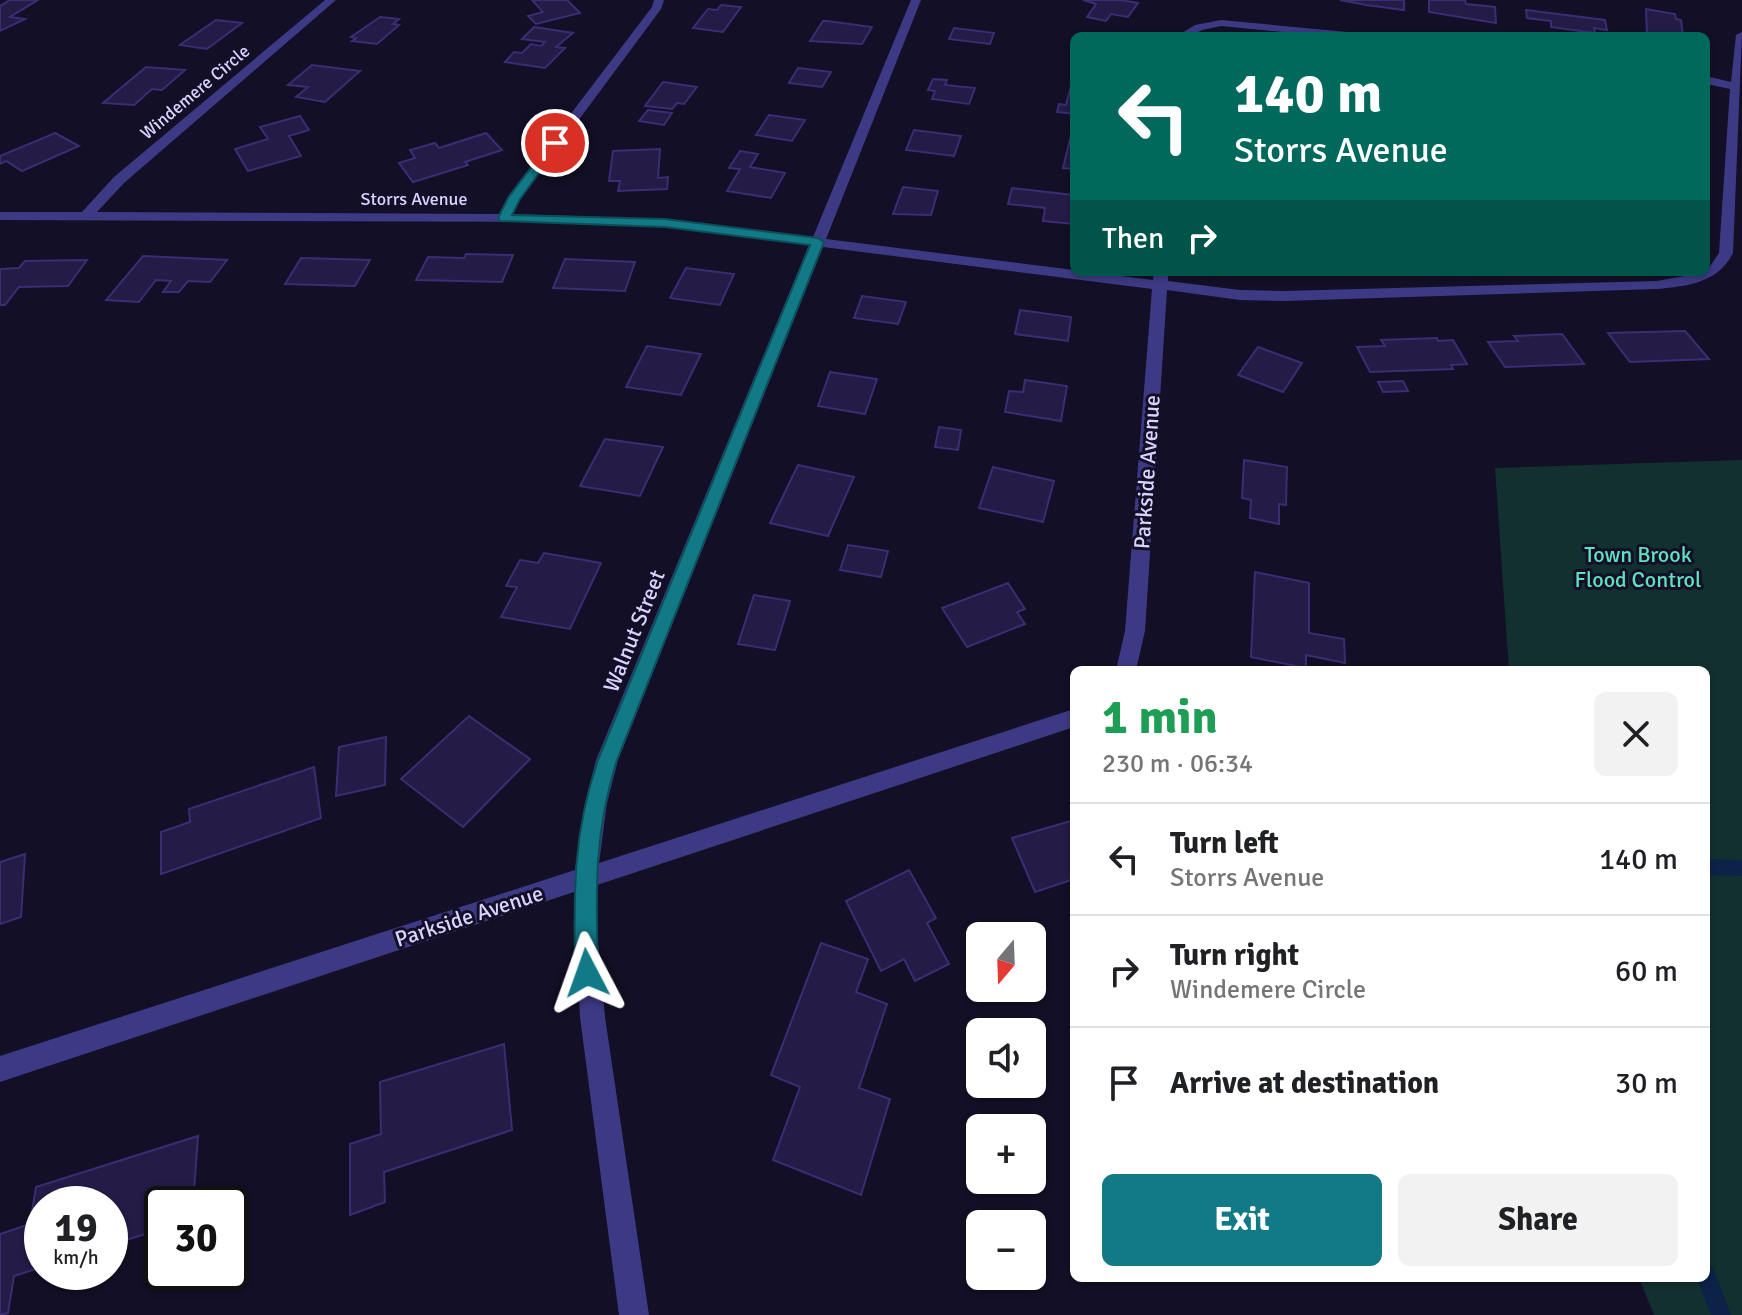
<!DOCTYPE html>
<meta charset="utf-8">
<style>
:root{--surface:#fff;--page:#f2f2f2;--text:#202124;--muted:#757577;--line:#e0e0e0;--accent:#127987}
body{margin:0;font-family:Signika,sans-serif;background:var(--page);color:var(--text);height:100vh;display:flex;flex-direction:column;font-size:30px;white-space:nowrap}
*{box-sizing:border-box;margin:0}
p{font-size:26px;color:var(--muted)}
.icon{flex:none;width:44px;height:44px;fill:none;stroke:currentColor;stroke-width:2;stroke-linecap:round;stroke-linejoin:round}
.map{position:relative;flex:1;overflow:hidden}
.side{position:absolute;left:1070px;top:666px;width:640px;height:616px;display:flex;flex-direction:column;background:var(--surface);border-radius:12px;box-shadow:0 2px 6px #0004}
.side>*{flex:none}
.banner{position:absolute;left:1070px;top:32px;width:640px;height:244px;border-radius:12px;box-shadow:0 2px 6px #0004;background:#00695c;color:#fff;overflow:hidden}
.needle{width:52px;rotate:199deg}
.buttons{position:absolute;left:966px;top:922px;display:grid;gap:16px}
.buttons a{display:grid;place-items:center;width:80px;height:80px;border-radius:12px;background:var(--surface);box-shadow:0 2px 6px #0004;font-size:40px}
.speed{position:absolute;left:24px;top:1186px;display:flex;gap:16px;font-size:40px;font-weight:700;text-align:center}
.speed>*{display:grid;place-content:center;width:104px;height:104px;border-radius:50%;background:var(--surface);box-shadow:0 2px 6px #0004;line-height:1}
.speed small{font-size:20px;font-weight:400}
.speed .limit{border:4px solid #111;border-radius:12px;background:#fff;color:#111}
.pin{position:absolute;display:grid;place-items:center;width:68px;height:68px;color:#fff;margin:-34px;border:4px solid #fff;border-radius:50%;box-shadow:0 2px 8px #0007}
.me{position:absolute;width:88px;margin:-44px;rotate:356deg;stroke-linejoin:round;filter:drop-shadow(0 0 6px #0008)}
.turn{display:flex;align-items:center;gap:28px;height:168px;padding:0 32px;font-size:36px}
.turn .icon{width:104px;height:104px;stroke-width:2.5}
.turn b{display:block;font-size:56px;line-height:68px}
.then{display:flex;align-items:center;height:76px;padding:0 32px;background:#0003;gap:16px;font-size:30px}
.round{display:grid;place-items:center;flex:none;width:84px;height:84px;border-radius:12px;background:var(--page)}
.head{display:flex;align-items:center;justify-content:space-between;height:136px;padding:0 32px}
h1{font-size:48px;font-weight:800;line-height:60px;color:#1e9e55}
.primary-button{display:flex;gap:16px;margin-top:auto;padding:16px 32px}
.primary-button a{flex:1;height:92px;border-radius:12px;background:var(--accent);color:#fff;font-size:32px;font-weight:800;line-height:92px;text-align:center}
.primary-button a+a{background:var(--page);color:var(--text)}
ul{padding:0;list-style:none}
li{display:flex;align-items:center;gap:24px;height:112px;padding:0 32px;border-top:2px solid var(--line)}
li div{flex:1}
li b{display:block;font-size:30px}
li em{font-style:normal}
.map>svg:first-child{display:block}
</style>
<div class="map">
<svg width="1742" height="1315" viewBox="0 0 1742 1315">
<rect width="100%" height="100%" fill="#130f26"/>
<path fill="#12302f" d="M1742 460V1315H1654L1639 1278H1706V670H1509L1495 468Z"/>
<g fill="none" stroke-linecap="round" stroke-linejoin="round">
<g fill="#0c2248" fill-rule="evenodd">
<path d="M1706 859 1742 860V876L1706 875Z"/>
<path d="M1706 1265 1713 1268 1731 1315H1711L1697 1278H1706Z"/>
</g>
</g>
<g fill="#241b47" stroke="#3b2d73" stroke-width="2">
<path d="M10 0H38L10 17 25 19 0 31V6Z"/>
<path d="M532 0H567L580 13 536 24 528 16 543 12Z"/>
<path d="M1083 0H1120L1138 3 1128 17 1111 14 1106 21 1087 17 1096 4Z"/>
<path d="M1340 0H1404V10L1366 5Z"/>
<path d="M1429 0H1465L1466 4 1495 7 1496 23 1429 12Z"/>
<path d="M721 5 741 7 723 32 693 28 708 9 717 10Z"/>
<path d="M1646 9 1675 14 1676 19 1681 20 1683 36H1647Z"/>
<path d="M1526 10 1605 20 1607 30 1594 28 1595 33 1551 27V21L1527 18Z"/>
<path d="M380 17 399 19 393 24 399 25 377 44 352 41 356 38 351 37Z"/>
<path d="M216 20 242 23 207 49 180 45Z"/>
<path d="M823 21H827L872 27 862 44 810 41Z"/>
<path d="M534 27 573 33 556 47 565 48 545 68 505 62 514 52 522 53 531 44 541 46 545 42 522 39Z"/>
<path d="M954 28 994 33 990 44 949 39Z"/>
<path d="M312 65 360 71 325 102 296 97 308 87 288 85Z"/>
<path d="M146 67 185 70 162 90 152 89 134 105 103 103Z"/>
<path d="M798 68 831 72 822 87 789 83Z"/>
<path d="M933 79 947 80 945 85 975 88 969 104 932 99 935 91 928 90Z"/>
<path d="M663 82 697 87 684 104 677 103 672 109 645 106Z"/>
<path d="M1071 86H1074V114L1057 112 1059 104 1066 105Z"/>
<path d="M648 110 672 113 664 125 639 121Z"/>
<path d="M769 115 805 120 792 141 756 135Z"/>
<path d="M300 116 309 130 289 136 301 156 248 171 235 149 268 139 260 127Z"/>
<path d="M914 130 961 136 954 156 906 150Z"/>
<path d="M55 133 79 146 22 171 6 161 0 164V156Z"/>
<path d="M486 133 502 150 465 162 468 165 413 182 399 163 415 158 410 150 435 143 439 148Z"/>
<path d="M1071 135 1074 136V169L1063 168Z"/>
<path d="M660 149 658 178 668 177 667 189 618 191 620 181H609L613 151Z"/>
<path d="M740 151 758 154 750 167 785 173 771 198 727 191 740 169 729 168Z"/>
<path d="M903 187 938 191 931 215 893 214Z"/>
<path d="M1012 188 1073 195 1074 224 1043 221 1045 208 1008 204Z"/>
<path d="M466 254 513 255 502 282 416 280 428 257 464 258Z"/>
<path d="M143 256 227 260 210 282 188 281 179 292H163L171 281 156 280 139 302 106 300Z"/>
<path d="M301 258 370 260 355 286 285 284Z"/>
<path d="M565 259 635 262 625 291 553 288Z"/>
<path d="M87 260 68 286 19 287 5 305H0V269L19 268 25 261Z"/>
<path d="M686 268 734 274 720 305 670 298Z"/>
<path d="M862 296 906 302 898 324 854 318Z"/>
<path d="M1020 310 1071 317 1068 341 1015 334Z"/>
<path d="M1685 331 1709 359 1630 362 1608 333Z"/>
<path d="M1562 334 1584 364 1505 367 1488 342 1518 341 1514 336Z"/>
<path d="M1437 338 1438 341 1453 340 1467 364 1451 365 1453 369 1370 372 1357 347 1385 346 1381 340Z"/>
<path d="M647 346 701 354 681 395 626 387Z"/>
<path d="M1258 347 1302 363 1283 392 1238 375Z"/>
<path d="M830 372 877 379 865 414 818 406Z"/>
<path d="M1025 380 1067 386 1061 421 1005 412 1009 391 1023 392Z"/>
<path d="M1403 381 1408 391 1383 392 1378 382Z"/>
<path d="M939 427 961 430 958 450 935 447Z"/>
<path d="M605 439 663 447 640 496 580 486Z"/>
<path d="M1244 460 1287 467 1286 505 1279 504V524L1250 518 1251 500 1242 498Z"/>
<path d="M798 465 854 477 828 536 770 523Z"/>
<path d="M993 467 1054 481 1043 522 979 508Z"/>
<path d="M848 545 888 551 881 577 840 570Z"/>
<path d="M544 553 601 563 570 629 501 617 517 587 506 586 520 560 538 563Z"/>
<path d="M1255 572 1309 583V633L1344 639 1345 663 1306 655V668L1251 657Z"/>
<path d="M1008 583 1025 609 1017 612 1025 624 967 647 942 608Z"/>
<path d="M754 595 790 601 775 650 738 644Z"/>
<path d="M469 716 530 759 463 827 401 779Z"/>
<path d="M386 737 385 785 336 796 339 747Z"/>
<path d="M314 767 321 818 161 874V832L190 822 189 809Z"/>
<path d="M1074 820V879L1035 892 1012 838Z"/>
<path d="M25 854 21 917 0 924V862Z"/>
<path d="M909 870 936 918 927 923 949 964 915 981 904 959 881 971 846 901Z"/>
<path d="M821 943 868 959 856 992 887 1004 859 1088 890 1099 861 1195 773 1160 800 1087 771 1075Z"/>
<path d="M504 1044 512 1130 384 1172 385 1202 350 1215V1144L381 1134 380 1082Z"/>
<path d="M198 1136 193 1204H162V1229L110 1245V1204H42V1267L14 1276 8 1313 0 1315V1234L30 1224 36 1187Z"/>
</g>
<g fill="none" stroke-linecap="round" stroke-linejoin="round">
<g fill="#3d3a85" fill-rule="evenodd">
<path d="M325 0H336L124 183 97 212 499 214 509 195 652 7 654 0H664L661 9 520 199 513 214 665 219 813 237 911 0H921L826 239 1153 280 1154 272H1168V281L1240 290 1284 291 1657 281 1706 272 1719 253 1730 89 1706 84V76L1731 82 1736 35 1742 32 1733 253C1718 283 1688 286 1657 289L1284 301 1240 300 1167 290 1145 631 1136 670H1116L1125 631 1152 289 823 247 618 760 607 803 599 863 1074 709V727L597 885V931L605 1017 649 1315H619L580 1017 574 892 0 1082V1056L575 870 585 803 596 760 809 245 665 227 567 222 0 220V212H82L114 177Z"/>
<path d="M1221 20 1358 33 1364 36H1323L1221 26 1202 30 1191 36H1177L1195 25Z"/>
</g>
</g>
<path fill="#127987" stroke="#0c4f58" stroke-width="2" d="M555 140 561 143 520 199 512 215 665 219 818 238 824 242 617 760C593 836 596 895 598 973L594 981 587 984 579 981 575 973C574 895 572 836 598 760L810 245 665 227 500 221 498 218 508 198 551 141Z"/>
<g text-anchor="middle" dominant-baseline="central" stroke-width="6" stroke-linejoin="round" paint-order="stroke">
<g font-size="18" fill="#d9d4ff" stroke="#130f26">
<text transform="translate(195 92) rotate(-40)">Windemere Circle</text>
<text x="414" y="199">Storrs Avenue</text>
</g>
<g font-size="22" fill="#d9d4ff" stroke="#130f26">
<text transform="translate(1147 472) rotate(-86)">Parkside Avenue</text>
<text transform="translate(634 631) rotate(-68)">Walnut Street</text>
<text transform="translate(469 916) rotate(-18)">Parkside Avenue</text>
</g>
<g font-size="22" fill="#5fe0c0" stroke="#130f26">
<text x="1638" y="554">Town Brook<tspan x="1638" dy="25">Flood Control</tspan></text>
</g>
</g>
</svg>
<div class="buttons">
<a><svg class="needle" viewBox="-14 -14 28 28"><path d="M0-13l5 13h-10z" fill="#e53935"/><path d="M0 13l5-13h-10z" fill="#757577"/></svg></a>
<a><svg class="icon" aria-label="sound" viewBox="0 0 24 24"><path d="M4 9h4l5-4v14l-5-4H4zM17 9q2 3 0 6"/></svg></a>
<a>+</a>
<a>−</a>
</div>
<div class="speed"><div>19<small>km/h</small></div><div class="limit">30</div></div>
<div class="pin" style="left:555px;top:143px;background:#d93025"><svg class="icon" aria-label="arrive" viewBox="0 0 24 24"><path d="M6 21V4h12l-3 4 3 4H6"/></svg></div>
<svg class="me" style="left:587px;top:973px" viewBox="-20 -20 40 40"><path d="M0-17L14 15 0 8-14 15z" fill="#127987" stroke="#fff" stroke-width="4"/></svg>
<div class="banner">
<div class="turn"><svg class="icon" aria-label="left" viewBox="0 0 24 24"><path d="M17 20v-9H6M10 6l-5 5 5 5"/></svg><div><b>140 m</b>Storrs Avenue</div></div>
<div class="then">Then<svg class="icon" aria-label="right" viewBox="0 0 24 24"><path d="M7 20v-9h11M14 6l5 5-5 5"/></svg></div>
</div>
<section class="side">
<div class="head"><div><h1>1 min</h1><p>230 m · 06:34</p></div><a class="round"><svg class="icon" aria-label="close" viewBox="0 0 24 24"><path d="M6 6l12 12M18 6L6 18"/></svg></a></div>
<ul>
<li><svg class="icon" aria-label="left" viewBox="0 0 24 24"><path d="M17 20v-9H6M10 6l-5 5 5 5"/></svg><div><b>Turn left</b><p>Storrs Avenue</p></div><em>140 m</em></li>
<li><svg class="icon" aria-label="right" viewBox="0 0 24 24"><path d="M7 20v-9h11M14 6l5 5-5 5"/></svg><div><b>Turn right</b><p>Windemere Circle</p></div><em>60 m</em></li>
<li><svg class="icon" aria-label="arrive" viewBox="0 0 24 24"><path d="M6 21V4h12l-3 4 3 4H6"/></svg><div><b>Arrive at destination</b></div><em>30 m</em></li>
</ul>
<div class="primary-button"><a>Exit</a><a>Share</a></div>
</section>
</div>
